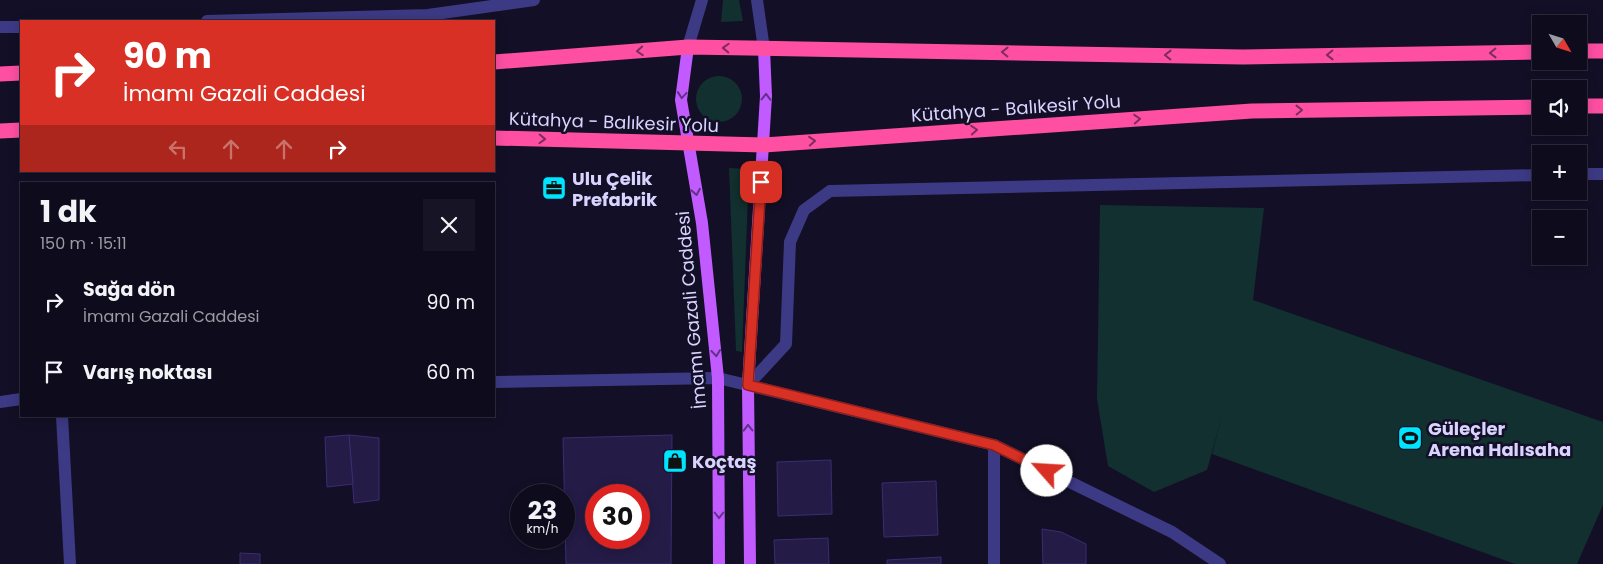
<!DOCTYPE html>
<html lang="tr">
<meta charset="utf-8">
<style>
:root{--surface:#0e0b1c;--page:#171425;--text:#f1f3f6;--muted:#9b9ba3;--line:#2e2b3b}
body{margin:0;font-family:Poppins,sans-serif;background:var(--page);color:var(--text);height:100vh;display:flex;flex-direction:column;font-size:19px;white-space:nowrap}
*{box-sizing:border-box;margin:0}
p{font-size:16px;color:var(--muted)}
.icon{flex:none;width:28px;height:28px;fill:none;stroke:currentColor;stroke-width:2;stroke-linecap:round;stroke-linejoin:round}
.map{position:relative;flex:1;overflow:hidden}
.side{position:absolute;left:20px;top:182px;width:475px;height:235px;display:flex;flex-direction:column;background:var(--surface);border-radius:0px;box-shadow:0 2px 12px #0003,0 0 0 1px var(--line)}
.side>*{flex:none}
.banner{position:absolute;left:20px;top:20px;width:475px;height:152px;border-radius:0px;box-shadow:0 2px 12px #0003,0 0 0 1px var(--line);background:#d93025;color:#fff;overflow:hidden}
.needle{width:32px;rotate:129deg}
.buttons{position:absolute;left:1532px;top:15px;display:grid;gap:10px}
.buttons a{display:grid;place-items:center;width:55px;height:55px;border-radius:0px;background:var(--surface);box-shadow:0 2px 12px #0003,0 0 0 1px var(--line);font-size:25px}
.speed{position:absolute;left:510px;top:484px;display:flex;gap:10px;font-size:25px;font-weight:700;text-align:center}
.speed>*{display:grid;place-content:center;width:65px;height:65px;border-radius:50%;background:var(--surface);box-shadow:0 2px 12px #0003,0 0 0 1px var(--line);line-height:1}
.speed small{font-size:12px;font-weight:400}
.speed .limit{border:8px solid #d22;background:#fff;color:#111}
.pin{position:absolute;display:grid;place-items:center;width:42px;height:42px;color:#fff;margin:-21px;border-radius:10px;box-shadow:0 2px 8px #0006}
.me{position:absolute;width:55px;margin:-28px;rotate:296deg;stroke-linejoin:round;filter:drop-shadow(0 0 4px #0008)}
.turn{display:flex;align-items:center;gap:18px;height:105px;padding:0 20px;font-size:22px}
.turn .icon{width:65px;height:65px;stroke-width:2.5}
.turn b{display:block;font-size:35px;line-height:42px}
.lanes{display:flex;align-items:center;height:48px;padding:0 20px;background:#0003;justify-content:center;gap:25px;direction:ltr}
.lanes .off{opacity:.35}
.round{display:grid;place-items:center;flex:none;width:52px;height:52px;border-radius:0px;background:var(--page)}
.headline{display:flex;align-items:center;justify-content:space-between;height:85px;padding:0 20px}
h1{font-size:30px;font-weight:700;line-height:38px}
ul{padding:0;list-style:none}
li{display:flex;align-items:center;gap:15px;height:70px;padding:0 20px}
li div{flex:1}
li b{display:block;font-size:19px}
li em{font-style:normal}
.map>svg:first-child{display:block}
</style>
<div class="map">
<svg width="1603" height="564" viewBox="0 0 1603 564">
<rect width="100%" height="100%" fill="#130f26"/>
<g fill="#12302f">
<path d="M723 0H739L743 21 721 22Z"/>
<circle cx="719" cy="99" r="23"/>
<path d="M729 168 749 169 742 352 736 351Z"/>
<path d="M1100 205 1264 208 1253 300 1603 422V505L1577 564H1515L1212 454 1222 416 1207 470 1154 492 1108 466 1097 399Z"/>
</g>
<g fill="#241b47" stroke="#3b2d73" fill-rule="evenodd">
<path d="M349 435 379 438V500L354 503Z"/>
<path d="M349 435 353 484 327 487 325 437Z"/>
<path d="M672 435 671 564H566L563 438ZM596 495H639V538H596Z"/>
<path d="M831 460 832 514 778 516 777 462Z"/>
<path d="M936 481 938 535 884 537 882 483Z"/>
<path d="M1042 529 1061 532 1086 544V564H1043Z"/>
<path d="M828 538 829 564H775L774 540Z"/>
<path d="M240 553 260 554V564H240Z"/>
<path d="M941 557V564H887V560Z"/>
</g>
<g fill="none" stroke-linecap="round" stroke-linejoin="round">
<g stroke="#3d3a85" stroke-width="12">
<path d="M757 0 764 49"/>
<path d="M207 21 428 15 534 0"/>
<path d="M0 27H21"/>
<path d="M688 47 702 0"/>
<path d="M1579 174H1603"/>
<path d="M494 382 718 378 994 445 1172 532 1220 564"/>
<path d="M748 385 786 344 790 242 804 210 830 191 1541 175"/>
<path d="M0 402 21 399"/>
<path d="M62 416 70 564"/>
<path d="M994 445V564"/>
</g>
<g stroke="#c25bff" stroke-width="12">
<path d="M688 47 681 100 702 223 718 378 719 564"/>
<path d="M750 564 748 385 766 96 764 49"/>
</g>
<g stroke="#ff4fa3" stroke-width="15">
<path d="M1579 51H1603"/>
<path d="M494 62 688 47 1243 57 1541 52"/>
<path d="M0 74 21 73"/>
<path d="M1579 106H1603"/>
<path d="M0 131 21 130"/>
<path d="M494 138 764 145 1252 111 1541 107"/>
</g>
</g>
<defs><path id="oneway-chevron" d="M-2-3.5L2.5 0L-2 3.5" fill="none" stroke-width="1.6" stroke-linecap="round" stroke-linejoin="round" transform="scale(1.25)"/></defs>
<g stroke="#7d2c5e">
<use href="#oneway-chevron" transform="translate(726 48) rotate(-178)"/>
<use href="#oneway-chevron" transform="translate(640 51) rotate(176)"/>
<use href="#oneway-chevron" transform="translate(1005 52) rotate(-179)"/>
<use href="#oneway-chevron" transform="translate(1493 53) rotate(179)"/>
<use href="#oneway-chevron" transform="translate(1168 55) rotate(-179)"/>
<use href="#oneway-chevron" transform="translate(1330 55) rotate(179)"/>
<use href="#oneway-chevron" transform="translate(1299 110) rotate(-1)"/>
<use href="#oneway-chevron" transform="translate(1137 119) rotate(-4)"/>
<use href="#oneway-chevron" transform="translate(974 130) rotate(-4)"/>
<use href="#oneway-chevron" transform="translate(542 139) rotate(2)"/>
<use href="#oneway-chevron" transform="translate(812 141) rotate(-4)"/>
</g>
<g stroke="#623188">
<use href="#oneway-chevron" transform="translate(682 95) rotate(95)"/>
<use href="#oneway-chevron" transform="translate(766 97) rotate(-89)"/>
<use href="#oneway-chevron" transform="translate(696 192) rotate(80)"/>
<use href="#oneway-chevron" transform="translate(716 353) rotate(84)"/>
<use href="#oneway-chevron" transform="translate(748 428) rotate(-91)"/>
<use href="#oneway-chevron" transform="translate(719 515) rotate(90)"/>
</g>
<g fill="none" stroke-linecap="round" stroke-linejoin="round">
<defs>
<path id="route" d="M761 182 748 385 994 445 1047 471"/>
</defs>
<use href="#route" stroke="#8d1f18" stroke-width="12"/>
<use href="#route" stroke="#d93025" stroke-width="9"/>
</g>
<defs>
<symbol id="office-square" viewBox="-11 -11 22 22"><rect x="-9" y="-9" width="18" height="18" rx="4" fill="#00e5ff" stroke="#130f26"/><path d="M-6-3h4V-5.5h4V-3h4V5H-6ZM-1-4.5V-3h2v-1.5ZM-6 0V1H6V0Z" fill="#111"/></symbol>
<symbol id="stadium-square" viewBox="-11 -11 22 22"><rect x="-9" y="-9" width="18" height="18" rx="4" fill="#00e5ff" stroke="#130f26"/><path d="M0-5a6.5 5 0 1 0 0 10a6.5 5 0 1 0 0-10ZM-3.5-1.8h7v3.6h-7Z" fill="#111"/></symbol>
<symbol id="shop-square" viewBox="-11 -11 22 22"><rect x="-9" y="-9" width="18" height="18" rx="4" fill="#00e5ff" stroke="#130f26"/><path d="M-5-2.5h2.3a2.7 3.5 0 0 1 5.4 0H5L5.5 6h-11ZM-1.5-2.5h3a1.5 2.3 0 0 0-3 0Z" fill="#111"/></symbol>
</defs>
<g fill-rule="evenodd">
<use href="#office-square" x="540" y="174" width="28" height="28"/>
<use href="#stadium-square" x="1396" y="424" width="28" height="28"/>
<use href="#shop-square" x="661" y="447" width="28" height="28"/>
</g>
<g text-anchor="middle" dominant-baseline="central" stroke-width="5" stroke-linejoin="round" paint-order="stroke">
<g font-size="18" fill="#d9d4ff" stroke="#130f26">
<text transform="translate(1016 108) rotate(-4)">Kütahya - Balıkesir Yolu</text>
<text transform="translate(614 122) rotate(2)">Kütahya - Balıkesir Yolu</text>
<text transform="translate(691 310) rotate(-95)">İmamı Gazali Caddesi</text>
</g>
<g font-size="18" font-weight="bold" fill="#d9d4ff" stroke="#130f26" text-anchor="start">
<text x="572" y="178">Ulu Çelik<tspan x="572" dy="21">Prefabrik</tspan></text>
<text x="1428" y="428">Güleçler<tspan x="1428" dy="21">Arena Halısaha</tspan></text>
<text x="692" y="461">Koçtaş</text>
</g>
</g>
</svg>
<div class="buttons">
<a><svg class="needle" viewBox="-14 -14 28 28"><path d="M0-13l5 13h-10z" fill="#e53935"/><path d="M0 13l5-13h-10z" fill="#9b9ba3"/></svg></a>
<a><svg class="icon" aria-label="sound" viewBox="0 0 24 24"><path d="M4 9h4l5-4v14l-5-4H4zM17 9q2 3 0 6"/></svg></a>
<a>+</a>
<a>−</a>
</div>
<div class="speed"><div>23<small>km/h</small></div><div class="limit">30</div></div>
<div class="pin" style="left:761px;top:182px;background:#d93025"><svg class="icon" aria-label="arrive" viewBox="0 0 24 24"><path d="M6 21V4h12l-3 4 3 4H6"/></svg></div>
<svg class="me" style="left:1047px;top:471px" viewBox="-20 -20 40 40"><circle r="19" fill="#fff"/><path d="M0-13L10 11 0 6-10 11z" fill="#d93025"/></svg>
<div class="banner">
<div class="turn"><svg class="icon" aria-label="right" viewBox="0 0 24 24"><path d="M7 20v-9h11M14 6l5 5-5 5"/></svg><div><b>90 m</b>İmamı Gazali Caddesi</div></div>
<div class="lanes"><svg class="icon off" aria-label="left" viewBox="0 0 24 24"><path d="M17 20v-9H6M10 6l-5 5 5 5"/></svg><svg class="icon off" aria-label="ahead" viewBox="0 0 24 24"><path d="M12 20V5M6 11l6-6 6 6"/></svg><svg class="icon off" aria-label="ahead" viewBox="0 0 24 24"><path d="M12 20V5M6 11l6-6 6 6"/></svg><svg class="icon" aria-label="right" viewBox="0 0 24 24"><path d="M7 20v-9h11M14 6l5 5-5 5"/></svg></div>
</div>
<section class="side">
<div class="headline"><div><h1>1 dk</h1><p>150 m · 15:11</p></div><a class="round"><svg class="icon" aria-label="close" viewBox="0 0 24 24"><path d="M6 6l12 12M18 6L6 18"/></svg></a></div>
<ul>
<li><svg class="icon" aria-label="right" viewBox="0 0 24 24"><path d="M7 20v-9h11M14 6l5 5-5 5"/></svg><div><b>Sağa dön</b><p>İmamı Gazali Caddesi</p></div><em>90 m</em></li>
<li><svg class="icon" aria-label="arrive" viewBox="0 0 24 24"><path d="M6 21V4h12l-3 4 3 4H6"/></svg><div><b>Varış noktası</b></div><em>60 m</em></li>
</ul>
</section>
</div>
